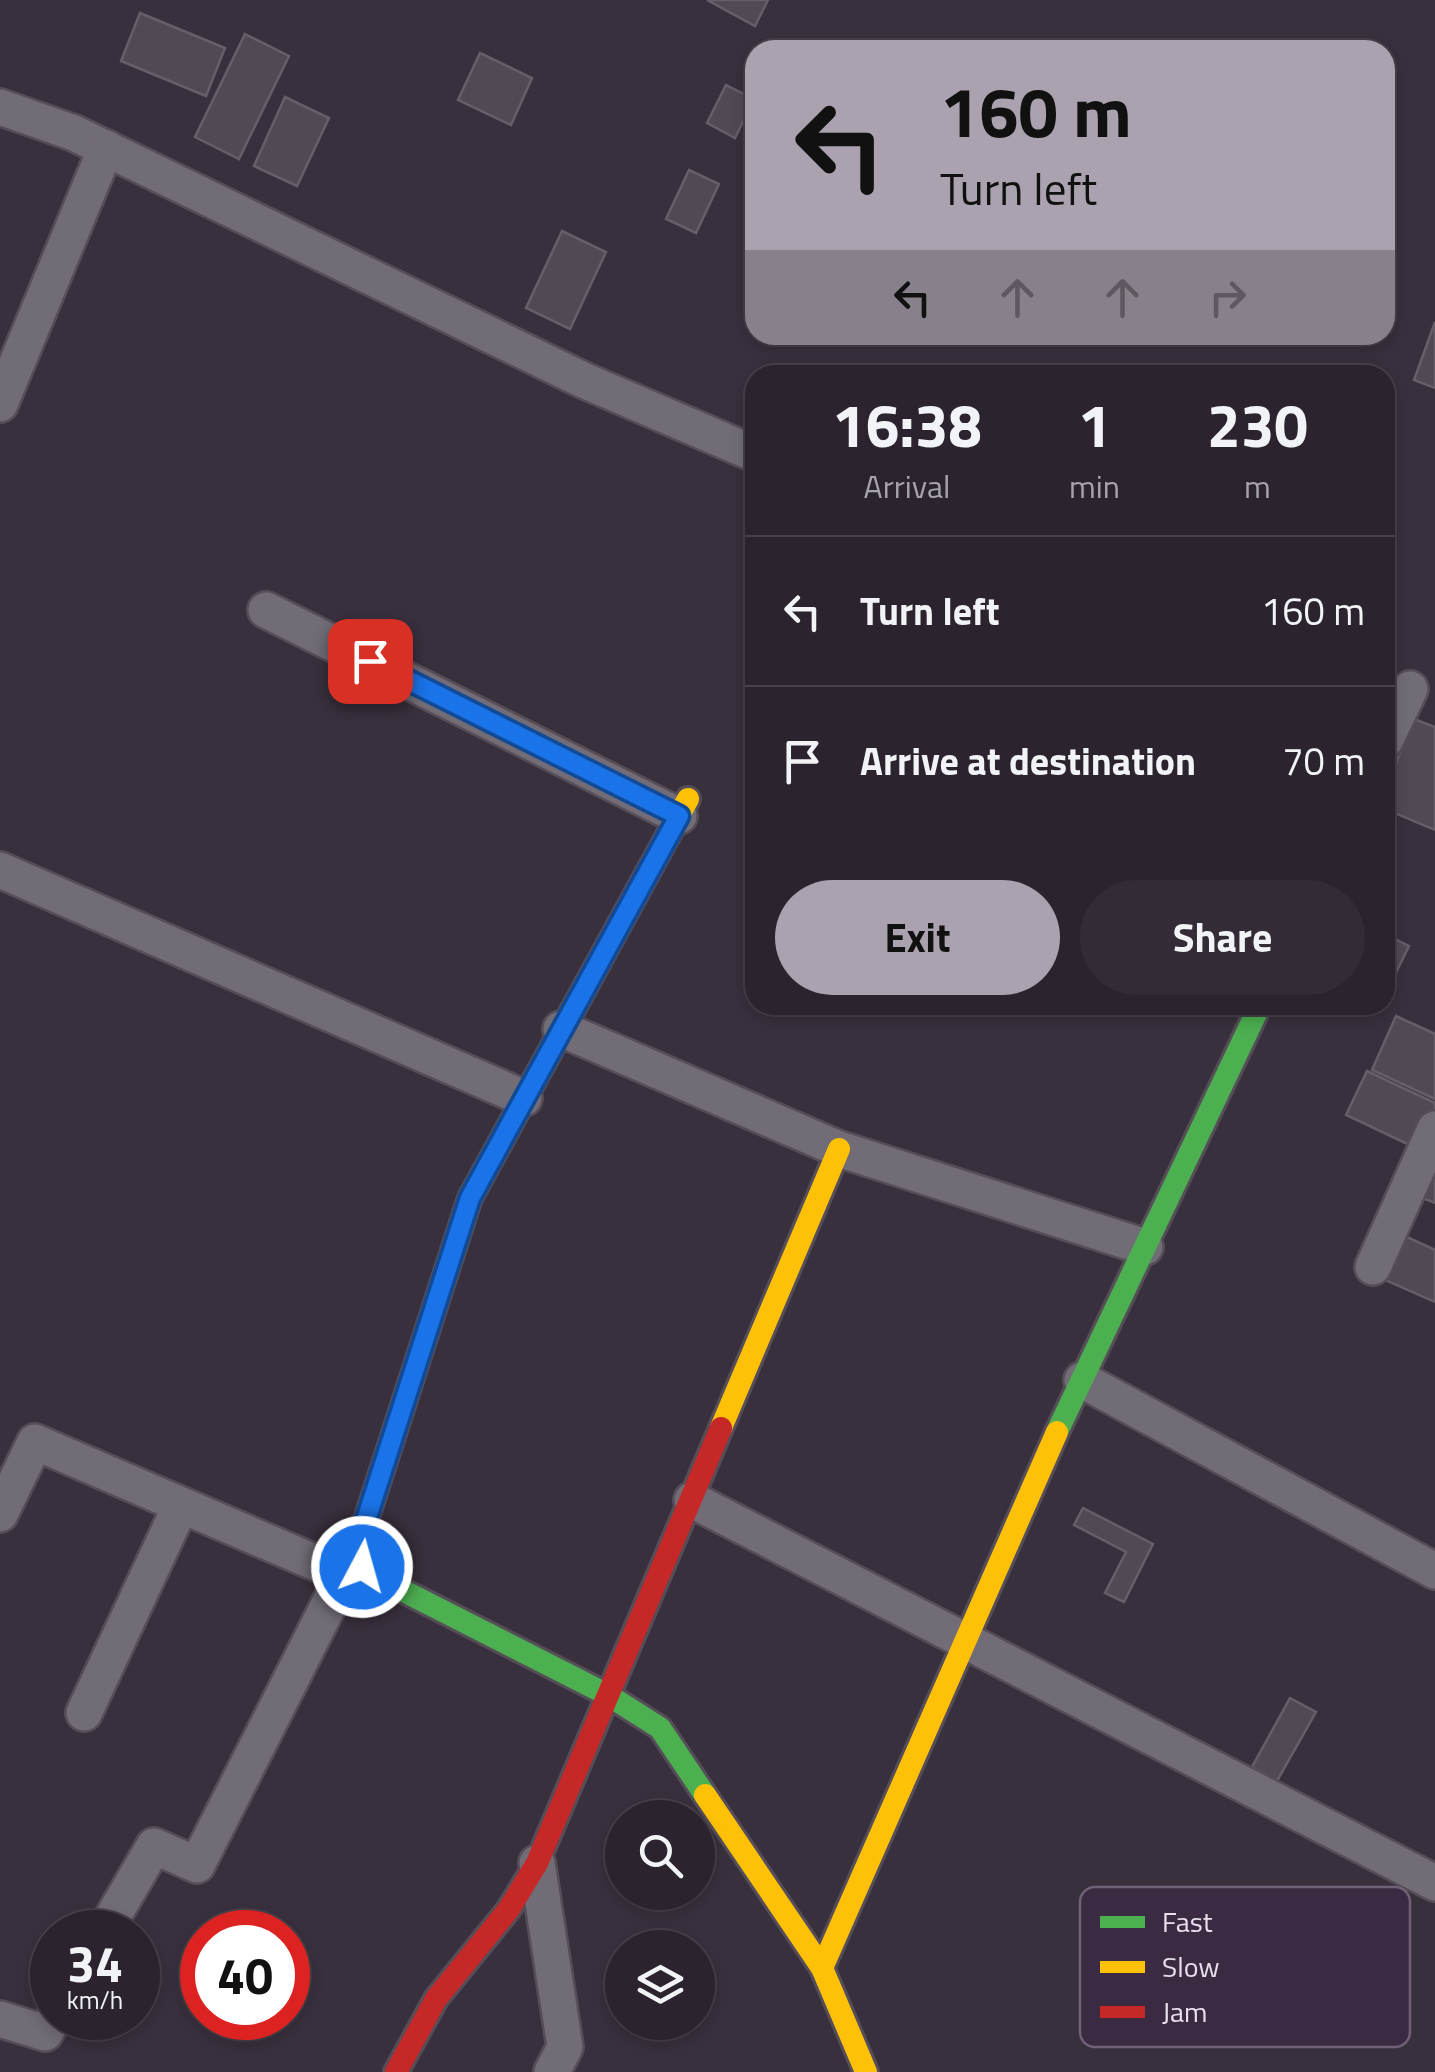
<!DOCTYPE html>
<style>
:root{--surface:#2b242e;--page:#332c36;--text:#f1f3f6;--muted:#a6a4aa;--line:#47414a;--accent:#aba2b0}
body{margin:0;font-family:"Titillium Web",sans-serif;background:var(--page);color:var(--text);height:100vh;display:flex;flex-direction:column;font-size:38px;white-space:nowrap}
*{box-sizing:border-box;margin:0}
p{font-size:32px;color:var(--muted)}
.icon{flex:none;width:55px;height:55px;fill:none;stroke:currentColor;stroke-width:2;stroke-linecap:round;stroke-linejoin:round}
.map{position:relative;flex:1;overflow:hidden}
.panel{position:absolute;left:745px;top:365px;width:650px;height:650px;display:flex;flex-direction:column;background:var(--surface);border-radius:30px;box-shadow:0 5px 15px #0003,0 0 0 2px var(--line)}
.panel>*{flex:none}
.hud{position:absolute;left:745px;top:40px;width:650px;height:305px;border-radius:30px;box-shadow:0 5px 15px #0003,0 0 0 2px var(--line);background:#aba2b0;color:#111;overflow:hidden}
.fabs{position:absolute;left:605px;top:1800px;display:grid;gap:20px}
.fabs a{display:grid;place-items:center;width:110px;height:110px;border-radius:50%;background:var(--surface);box-shadow:0 5px 15px #0003,0 0 0 2px var(--line);font-size:50px}
.speed{position:absolute;left:30px;top:1910px;display:flex;gap:20px;font-size:50px;font-weight:700;text-align:center}
.speed>*{display:grid;place-content:center;width:130px;height:130px;border-radius:50%;background:var(--surface);box-shadow:0 5px 15px #0003,0 0 0 2px var(--line);line-height:1}
.speed small{font-size:25px;font-weight:400}
.speed .limit{border:15px solid #d22;background:#fff;color:#111}
.pin{position:absolute;display:grid;place-items:center;width:85px;height:85px;color:#fff;margin:-42px;border-radius:20px;box-shadow:0 5px 15px #0006}
.me{position:absolute;width:110px;margin:-55px;rotate:6deg;stroke-linejoin:round;filter:drop-shadow(0 0 8px #0008)}
.turn{display:flex;align-items:center;gap:35px;height:210px;padding:0 30px;font-size:45px}
.turn .icon{width:130px;height:130px;stroke-width:2.5}
.turn b{display:block;font-size:70px;line-height:85px}
.lanes{display:flex;align-items:center;height:95px;padding:0 30px;background:#0003;justify-content:center;gap:50px;direction:ltr}
.lanes .off{opacity:.35}
.eta{display:flex;justify-content:space-evenly;align-items:center;height:170px;text-align:center}
.eta b{font-size:60px;font-weight:700;line-height:70px}
.cta{display:flex;gap:20px;margin-top:auto;padding:20px 30px}
.cta a{flex:1;height:115px;border-radius:60px;background:var(--accent);color:#111;font-size:40px;font-weight:700;line-height:115px;text-align:center}
.cta a+a{background:var(--page);color:var(--text)}
ul{padding:0;list-style:none}
li{display:flex;align-items:center;gap:30px;height:150px;padding:0 30px;border-top:2px solid var(--line)}
li div{flex:1}
li b{display:block;font-size:38px}
li em{font-style:normal}
.map>svg:first-child{display:block}
</style>
<div class="map">
<svg width="1435" height="2072" viewBox="0 0 1435 2072">
<rect width="100%" height="100%" fill="#39303d"/>
<g fill="#514a54" stroke="#665f6a" stroke-width="2.5">
<path d="M707 0H768L755 26Z"/>
<path d="M140 13 225 48 206 96 121 61Z"/>
<path d="M245 34 289 56 239 159 195 137Z"/>
<path d="M480 53 532 78 511 125 458 100Z"/>
<path d="M726 85 754 99 735 138 707 123Z"/>
<path d="M285 97 329 118 297 186 254 166Z"/>
<path d="M689 170 719 184 696 233 666 219Z"/>
<path d="M562 231 606 252 570 329 526 308Z"/>
<path d="M1435 322V388L1414 380Z"/>
<path d="M1414 719 1435 727V830L1385 809V790Z"/>
<path d="M1385 934 1409 946 1385 995Z"/>
<path d="M1396 1016 1435 1034V1099L1372 1070Z"/>
<path d="M1367 1071 1435 1103V1114L1418 1149 1346 1115Z"/>
<path d="M1435 1159V1203L1420 1197Z"/>
<path d="M1407 1237 1435 1250V1302L1385 1280Z"/>
<path d="M1083 1508 1153 1544 1124 1602 1105 1593 1126 1552 1074 1525Z"/>
<path d="M1290 1698 1316 1712 1277 1781 1252 1767Z"/>
</g>
<g fill="none" stroke-linecap="round" stroke-linejoin="round">
<defs>
<g id="street">
<path d="M0 107 74 133 583 380 755 454"/>
<path d="M0 404 106 148"/>
<path d="M266 610 679 816"/>
<path d="M1385 741 1410 689"/>
<path d="M0 870 524 1098"/>
<path d="M561 1029 839 1149 1145 1247"/>
<path d="M1373 1267 1435 1129"/>
<path d="M1082 1380 1435 1571"/>
<path d="M692 1500 1435 1883"/>
<path d="M0 1514 35 1442 344 1575"/>
<path d="M84 1713 181 1505"/>
<path d="M537 1863 565 2047 552 2072"/>
<path d="M104 1932 154 1846 197 1865 356 1551"/>
<path d="M0 2019 45 2033 54 2018"/>
</g>
<g id="fast">
<path d="M1057 1432 1260 1005"/>
<path d="M359 1562 382 1580 608 1695 660 1728 705 1795"/>
</g>
<g id="slow">
<path d="M721 1428 839 1149"/>
<path d="M359 1562 356 1551 470 1198 688 799"/>
<path d="M705 1795 822 1968"/>
<path d="M866 2072 822 1968 1057 1432"/>
</g>
<path id="jam" d="M396 2072 436 1999 509 1909 537 1863 721 1428"/>
</defs>
<use href="#street" stroke="#554d58" stroke-width="40"/>
<use href="#fast" stroke="#554d58" stroke-width="28"/>
<use href="#slow" stroke="#554d58" stroke-width="28"/>
<use href="#jam" stroke="#554d58" stroke-width="28"/>
<use href="#street" stroke="#726c76" stroke-width="35"/>
<use href="#fast" stroke="#4caf50" stroke-width="22"/>
<use href="#slow" stroke="#ffc107" stroke-width="22"/>
<use href="#jam" stroke="#c62828" stroke-width="22"/>
</g>
<g fill="none" stroke-linecap="round" stroke-linejoin="round">
<defs>
<path id="route" d="M362 1567 356 1551 470 1198 679 816 370 661"/>
</defs>
<use href="#route" stroke="#114b97" stroke-width="25"/>
<use href="#route" stroke="#1a73e8" stroke-width="18"/>
</g>
<rect x="1080" y="1887" width="330" height="160" rx="15" fill="#3a2b42" stroke="#6f6176" stroke-width="2.5"/>
<rect x="1100" y="1916" width="45" height="12" fill="#4caf50"/>
<rect x="1100" y="1961" width="45" height="12" fill="#ffc107"/>
<rect x="1100" y="2006" width="45" height="12" fill="#c62828"/>
<g font-size="28" fill="#e9e0ee">
<text x="1162" y="1932">Fast</text>
<text x="1162" y="1977">Slow</text>
<text x="1162" y="2022">Jam</text>
</g>
</svg>
<div class="fabs">
<a><svg class="icon" aria-label="search" viewBox="0 0 24 24"><circle cx="10" cy="10" r="6"/><path d="M15 15l6 6"/></svg></a>
<a><svg class="icon" aria-label="layers" viewBox="0 0 24 24"><path d="M12 4l9 5-9 5-9-5zM3 14l9 5 9-5"/></svg></a>
</div>
<div class="speed"><div>34<small>km/h</small></div><div class="limit">40</div></div>
<div class="pin" style="left:370px;top:661px;background:#d93025"><svg class="icon" aria-label="arrive" viewBox="0 0 24 24"><path d="M6 21V4h12l-3 4 3 4H6"/></svg></div>
<svg class="me" style="left:362px;top:1567px" viewBox="-20 -20 40 40"><circle r="17" fill="#1a73e8" stroke="#fff" stroke-width="3"/><path d="M0-11L8 9 0 5-8 9z" fill="#fff"/></svg>
<div class="hud">
<div class="turn"><svg class="icon" aria-label="left" viewBox="0 0 24 24"><path d="M17 20v-9H6M10 6l-5 5 5 5"/></svg><div><b>160 m</b>Turn left</div></div>
<div class="lanes"><svg class="icon" aria-label="left" viewBox="0 0 24 24"><path d="M17 20v-9H6M10 6l-5 5 5 5"/></svg><svg class="icon off" aria-label="ahead" viewBox="0 0 24 24"><path d="M12 20V5M6 11l6-6 6 6"/></svg><svg class="icon off" aria-label="ahead" viewBox="0 0 24 24"><path d="M12 20V5M6 11l6-6 6 6"/></svg><svg class="icon off" aria-label="right" viewBox="0 0 24 24"><path d="M7 20v-9h11M14 6l5 5-5 5"/></svg></div>
</div>
<section class="panel">
<div class="eta">
<div><b>16:38</b><p>Arrival</p></div>
<div><b>1</b><p>min</p></div>
<div><b>230</b><p>m</p></div>
</div>
<ul>
<li><svg class="icon" aria-label="left" viewBox="0 0 24 24"><path d="M17 20v-9H6M10 6l-5 5 5 5"/></svg><div><b>Turn left</b></div><em>160 m</em></li>
<li><svg class="icon" aria-label="arrive" viewBox="0 0 24 24"><path d="M6 21V4h12l-3 4 3 4H6"/></svg><div><b>Arrive at destination</b></div><em>70 m</em></li>
</ul>
<div class="cta"><a>Exit</a><a>Share</a></div>
</section>
</div>
